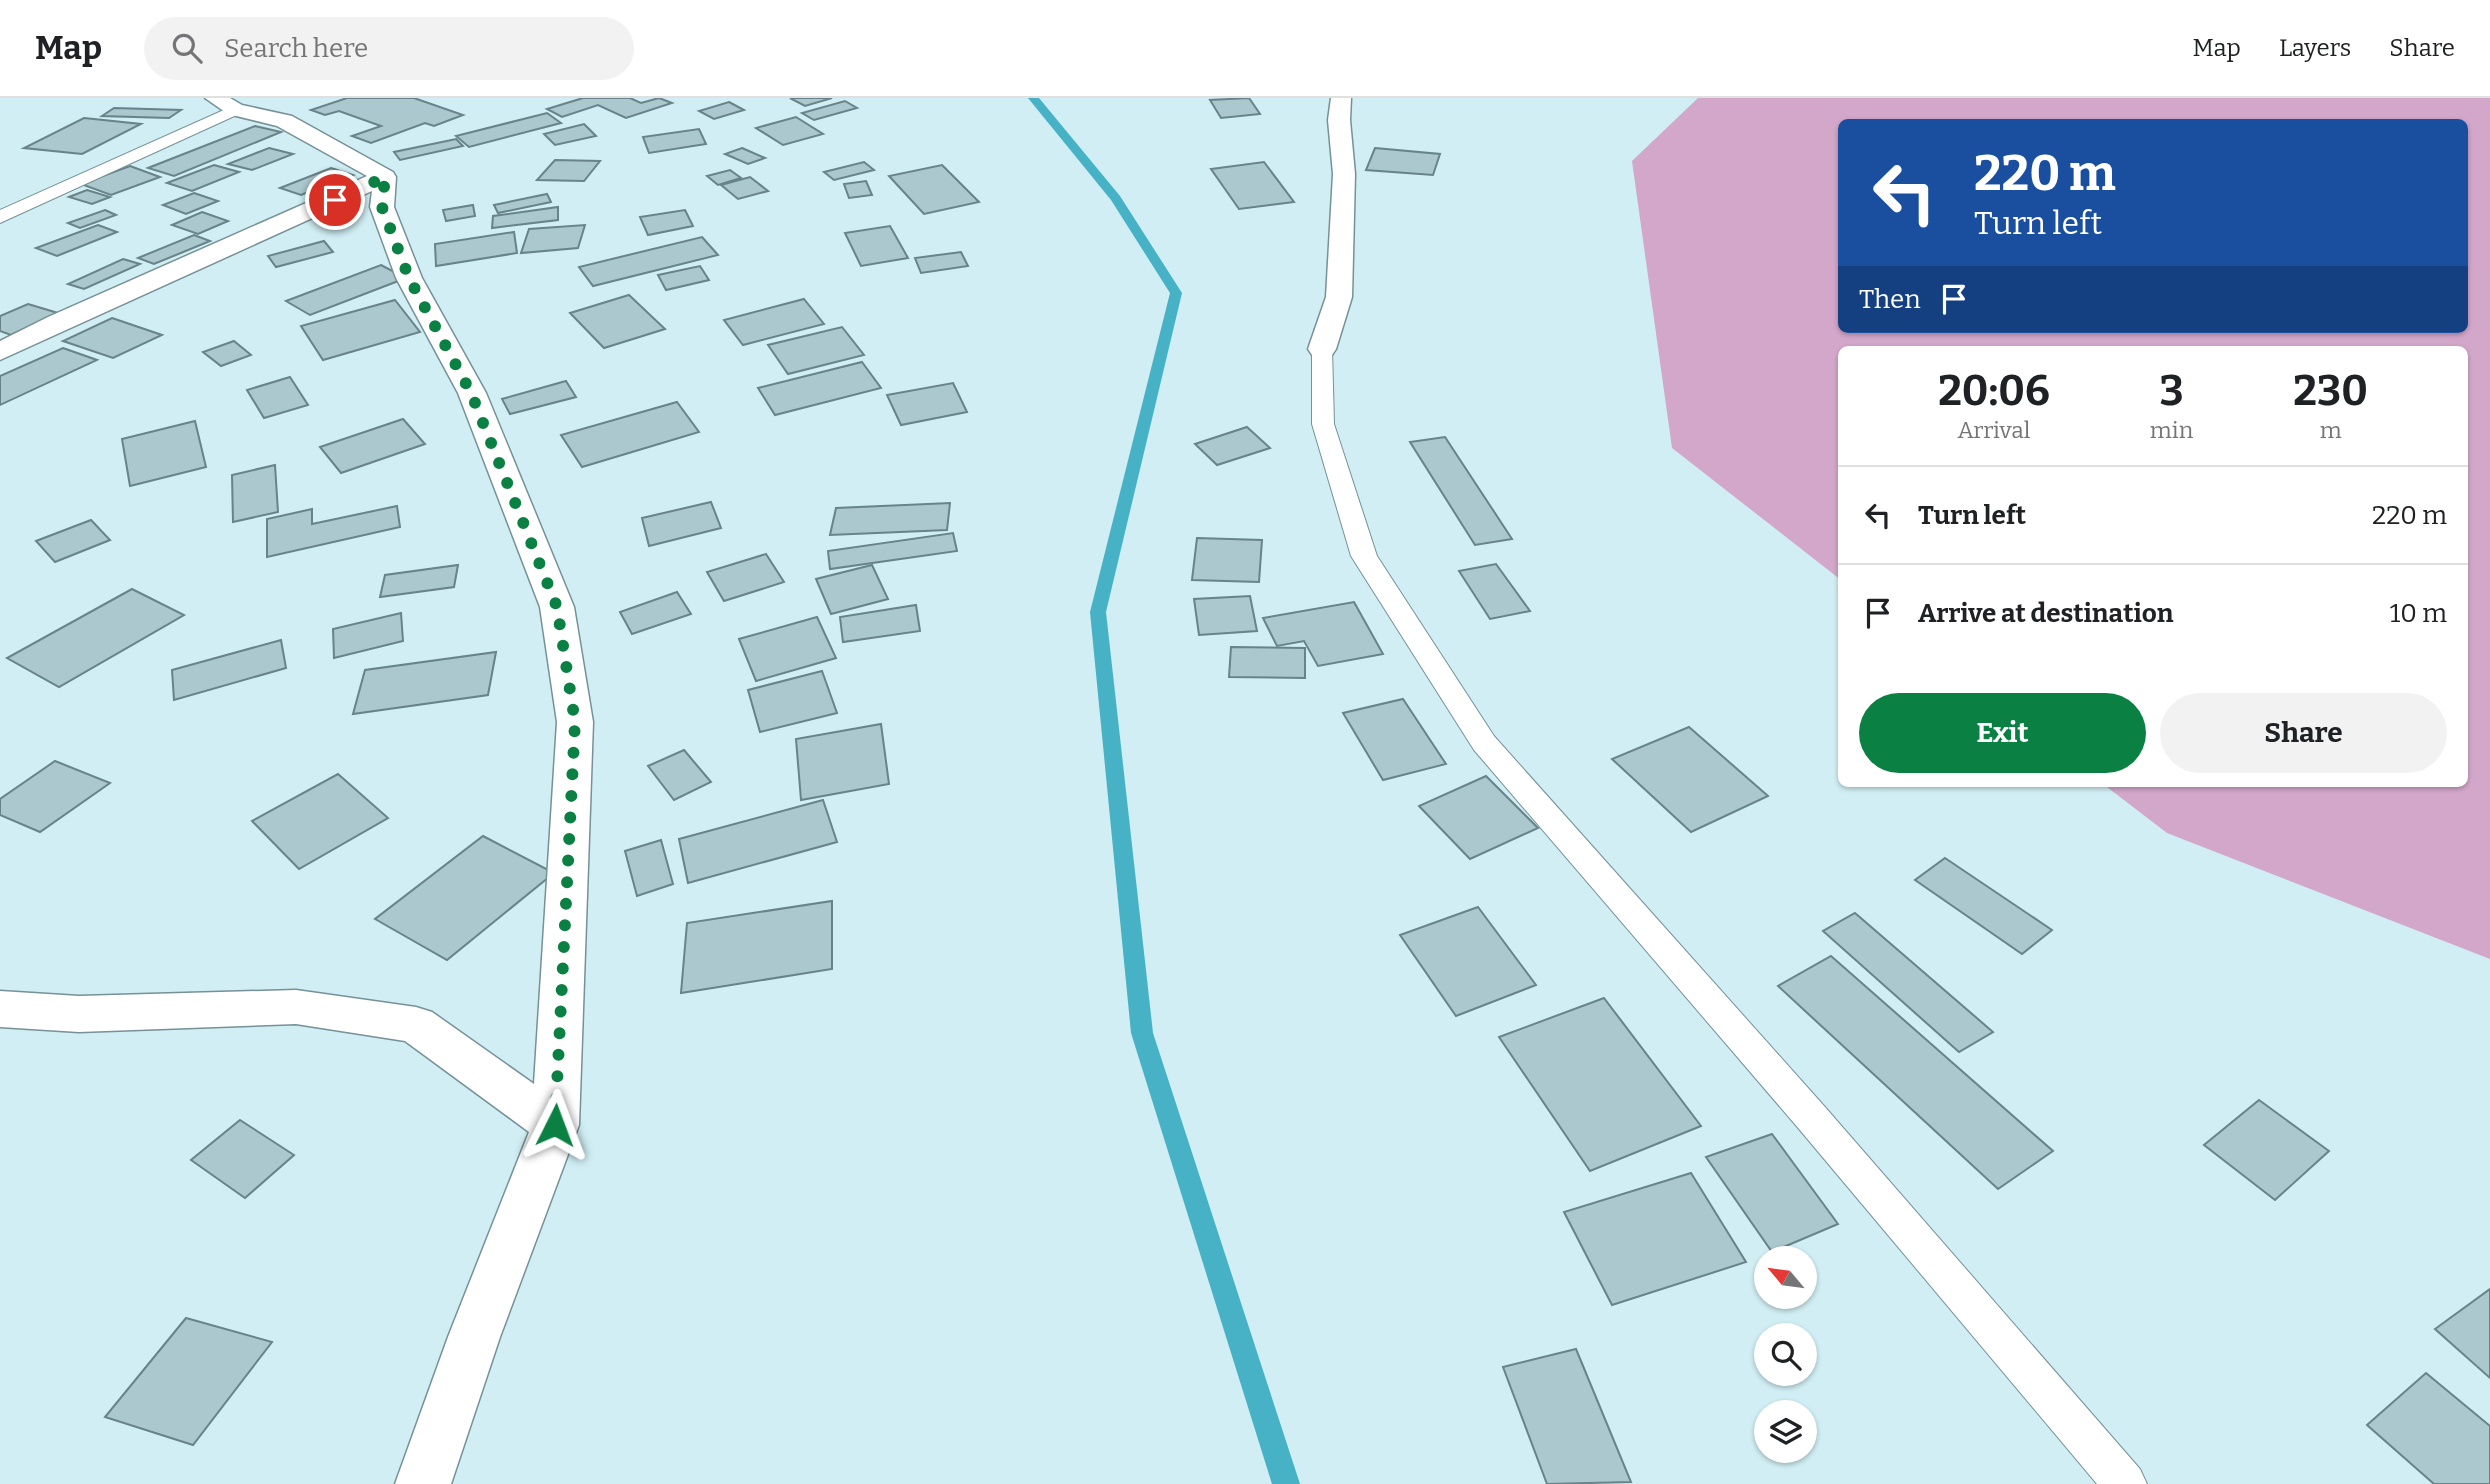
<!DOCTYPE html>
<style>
:root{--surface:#fff;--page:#f2f2f2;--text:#202124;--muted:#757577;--line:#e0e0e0;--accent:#0b8043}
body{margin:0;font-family:Bitter,serif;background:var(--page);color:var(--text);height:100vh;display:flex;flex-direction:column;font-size:26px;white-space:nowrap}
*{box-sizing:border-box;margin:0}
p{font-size:23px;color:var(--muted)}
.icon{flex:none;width:38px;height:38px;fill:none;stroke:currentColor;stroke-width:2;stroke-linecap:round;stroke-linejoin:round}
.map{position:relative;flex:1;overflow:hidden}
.sheet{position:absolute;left:1838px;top:248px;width:630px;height:441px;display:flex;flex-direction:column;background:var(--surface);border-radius:10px;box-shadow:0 2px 5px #0004}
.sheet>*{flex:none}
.hud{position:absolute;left:1838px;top:21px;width:630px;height:214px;border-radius:10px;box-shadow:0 2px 5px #0004;background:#1a4fa0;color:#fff;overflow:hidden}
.needle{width:46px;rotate:299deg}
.fabs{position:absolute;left:1754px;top:1148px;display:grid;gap:14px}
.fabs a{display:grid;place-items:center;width:63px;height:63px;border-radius:50%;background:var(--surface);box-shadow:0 2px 5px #0004;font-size:35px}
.pin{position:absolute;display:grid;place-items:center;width:60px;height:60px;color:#fff;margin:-30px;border:4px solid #fff;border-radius:50%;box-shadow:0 2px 7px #0007}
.me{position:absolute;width:77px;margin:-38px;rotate:3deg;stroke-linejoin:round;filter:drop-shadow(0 0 5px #0008)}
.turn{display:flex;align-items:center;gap:24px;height:147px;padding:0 21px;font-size:32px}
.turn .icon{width:91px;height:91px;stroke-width:2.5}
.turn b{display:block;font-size:49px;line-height:60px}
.then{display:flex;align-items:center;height:66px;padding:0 21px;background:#0003;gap:14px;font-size:26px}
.eta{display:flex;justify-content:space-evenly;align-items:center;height:119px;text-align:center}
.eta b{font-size:42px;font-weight:700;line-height:49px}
.action{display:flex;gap:14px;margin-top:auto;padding:14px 21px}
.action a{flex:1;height:80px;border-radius:42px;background:var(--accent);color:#fff;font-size:28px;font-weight:700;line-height:80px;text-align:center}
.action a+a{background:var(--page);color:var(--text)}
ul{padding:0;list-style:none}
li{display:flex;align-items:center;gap:21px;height:98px;padding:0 21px;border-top:2px solid var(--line)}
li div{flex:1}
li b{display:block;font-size:26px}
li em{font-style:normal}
header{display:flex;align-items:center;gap:42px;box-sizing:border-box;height:98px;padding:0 35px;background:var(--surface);border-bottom:2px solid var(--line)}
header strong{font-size:33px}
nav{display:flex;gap:38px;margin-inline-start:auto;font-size:24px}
.search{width:490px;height:63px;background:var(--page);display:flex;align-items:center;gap:18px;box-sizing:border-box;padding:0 24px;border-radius:38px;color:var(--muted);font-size:26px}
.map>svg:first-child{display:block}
</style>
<header>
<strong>Map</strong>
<div class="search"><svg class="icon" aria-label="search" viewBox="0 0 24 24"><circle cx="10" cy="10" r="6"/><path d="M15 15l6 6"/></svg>Search here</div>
<nav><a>Map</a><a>Layers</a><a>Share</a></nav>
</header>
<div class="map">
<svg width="2490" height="1386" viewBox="0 0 2490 1386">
<rect width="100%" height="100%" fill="#d0eef4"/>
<path fill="#d3a7ca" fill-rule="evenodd" d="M1698 0H2490V861L2167 735 2103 686H2464V252H1841V482L1672 350 1632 63ZM1841 24H2464V231H1841Z"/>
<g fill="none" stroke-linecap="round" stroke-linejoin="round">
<path fill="#47b2c6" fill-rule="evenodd" d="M1028 0H1039L1120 98 1182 195 1106 514 1153 935 1300 1386H1272L1131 935 1090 514 1170 195 1111 102Z"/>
</g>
<g fill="#abc8ce" stroke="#688389" stroke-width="2">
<path d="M347 0H414L463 17 434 28 425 25 371 45 352 38 381 28 339 13 325 17 311 12Z"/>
<path d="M583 0H630L641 5 659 0 672 5 626 20 598 7 562 19 547 11Z"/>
<path d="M790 0H832L805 8Z"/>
<path d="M1249 0 1260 16 1221 20 1210 2Z"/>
<path d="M845 3 857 10 814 22 802 15Z"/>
<path d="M729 4 744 12 714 21 699 13Z"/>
<path d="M114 10 181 12 169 20 102 18Z"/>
<path d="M547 15 561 25 469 49 456 38Z"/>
<path d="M796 19 823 36 783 47 756 30Z"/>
<path d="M84 20 141 26 82 56 24 50Z"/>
<path d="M584 26 596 38 555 47 544 36Z"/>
<path d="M255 28 281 34 174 78 148 70Z"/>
<path d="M699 31 706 46 649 55 643 39Z"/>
<path d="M456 41 463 48 400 62 394 54Z"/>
<path d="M269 50 293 56 252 72 228 66Z"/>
<path d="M742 50 765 60 748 66 725 56Z"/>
<path d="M1375 50 1440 56 1433 77 1366 72Z"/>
<path d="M555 62 600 63 584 83 537 82Z"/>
<path d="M864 64 874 72 834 82 824 74Z"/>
<path d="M1264 64 1294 104 1239 111 1211 71Z"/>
<path d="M214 67 239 74 192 93 167 85Z"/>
<path d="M942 67 979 104 924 116 889 78Z"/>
<path d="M130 68 160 79 111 97 81 86Z"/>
<path d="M331 70 353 77 301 97 280 90Z"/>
<path d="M730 72 741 80 718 87 707 78Z"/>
<path d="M750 79 768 93 738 101 721 87Z"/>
<path d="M866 83 872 97 849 100 844 86Z"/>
<path d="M87 92 110 99 92 106 69 99Z"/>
<path d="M194 95 218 103 186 116 163 107Z"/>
<path d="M547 96 551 104 498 115 494 107Z"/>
<path d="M473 107 475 118 446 123 443 112Z"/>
<path d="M558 109V122L492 130 493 118Z"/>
<path d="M105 112 116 117 80 130 68 125Z"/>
<path d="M685 112 693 128 648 137 640 119Z"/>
<path d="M202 114 228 123 198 136 172 127Z"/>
<path d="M98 127 117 134 57 158 36 150Z"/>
<path d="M585 127 578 150 521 155 529 131Z"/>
<path d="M890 128 908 160 861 168 845 135Z"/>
<path d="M514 134 517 155 436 168 435 146Z"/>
<path d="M194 137 210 143 154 166 138 160Z"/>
<path d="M702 139 718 157 593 188 579 169Z"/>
<path d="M324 143 333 154 276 169 268 158Z"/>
<path d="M961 154 968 168 921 175 915 160Z"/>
<path d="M123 161 140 166 84 191 68 186Z"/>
<path d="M381 167 406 180 310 217 286 203Z"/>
<path d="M700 168 709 182 666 192 658 177Z"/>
<path d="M629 197 665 231 604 250 570 215Z"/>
<path d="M804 201 824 226 743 247 724 222Z"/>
<path d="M395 202 420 234 323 262 301 228Z"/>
<path d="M28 206 58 215 11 237 0 233V218Z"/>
<path d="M112 220 162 237 113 260 63 243Z"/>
<path d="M842 229 864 257 788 276 768 247Z"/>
<path d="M234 243 251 257 221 268 203 254Z"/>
<path d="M63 250 97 262 0 307V278Z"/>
<path d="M862 264 881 290 775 317 758 290Z"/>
<path d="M290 279 308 307 264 320 247 292Z"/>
<path d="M566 283 576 299 510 316 502 301Z"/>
<path d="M953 285 967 314 901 327 887 297Z"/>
<path d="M677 304 699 334 582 369 561 337Z"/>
<path d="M403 321 425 346 341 375 320 349Z"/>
<path d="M195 323 206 369 130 388 122 341Z"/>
<path d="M1247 329 1270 350 1217 367 1195 346Z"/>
<path d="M1445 339 1512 441 1475 447 1410 344Z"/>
<path d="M275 367 278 414 233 424 232 377Z"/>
<path d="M711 404 721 430 649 448 642 420Z"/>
<path d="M950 405 947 432 830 437 836 410Z"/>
<path d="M397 408 400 429 267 459V421L312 411V426Z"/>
<path d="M91 422 110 442 55 464 36 443Z"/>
<path d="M953 435 957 453 830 471 828 453Z"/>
<path d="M1197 440 1262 442 1259 484 1192 482Z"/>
<path d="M766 456 784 484 724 503 707 474Z"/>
<path d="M1496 466 1530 513 1490 521 1459 473Z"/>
<path d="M458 467 454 489 380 499 385 477Z"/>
<path d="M872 467 888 501 831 516 816 481Z"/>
<path d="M132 491 184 517 59 589 7 560Z"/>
<path d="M677 494 691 516 632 536 620 514Z"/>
<path d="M1250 498 1257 533 1199 537 1194 501Z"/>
<path d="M1354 504 1383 556 1318 568 1304 543 1277 548 1263 520Z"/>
<path d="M916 507 920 533 843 544 840 519Z"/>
<path d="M401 515 403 543 334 560 333 531Z"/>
<path d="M817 519 836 560 756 583 739 541Z"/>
<path d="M281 542 286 570 174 602 172 572Z"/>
<path d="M1231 549 1305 550V580L1229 579Z"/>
<path d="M496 554 488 597 353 616 365 572Z"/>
<path d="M822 573 837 615 760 634 748 592Z"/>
<path d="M1403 601 1446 666 1383 682 1343 615Z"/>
<path d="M881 626 889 686 801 702 796 641Z"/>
<path d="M1689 629 1768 698 1691 734 1612 661Z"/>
<path d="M684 652 711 684 674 702 648 668Z"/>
<path d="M55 663 110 685 40 734 0 717V701Z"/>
<path d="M338 676 388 720 299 771 252 723Z"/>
<path d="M1486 678 1538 730 1470 761 1419 708Z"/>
<path d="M823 702 837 744 688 785 679 741Z"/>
<path d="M483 738 554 775 447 862 375 821Z"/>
<path d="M661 742 673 786 637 798 625 753Z"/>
<path d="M1945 760 2052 832 2022 856 1915 782Z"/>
<path d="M832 803V871L681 895 687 825Z"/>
<path d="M1478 809 1536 887 1456 918 1400 837Z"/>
<path d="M1855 815 1993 934 1959 954 1823 833Z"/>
<path d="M1831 858 2053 1053 1998 1091 1778 888Z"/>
<path d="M1604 900 1701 1028 1590 1073 1499 939Z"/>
<path d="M2259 1002 2329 1053 2275 1102 2204 1047Z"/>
<path d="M240 1022 294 1057 245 1100 191 1062Z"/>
<path d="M1772 1036 1838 1126 1772 1154 1706 1059Z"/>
<path d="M1691 1075 1746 1164 1612 1207 1564 1114Z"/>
<path d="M2490 1191V1280L2435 1231Z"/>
<path d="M186 1220 272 1244 193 1347 105 1319Z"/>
<path d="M1576 1251 1631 1384 1547 1386 1503 1269Z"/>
<path d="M2426 1275 2490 1328V1386H2434L2367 1327Z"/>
</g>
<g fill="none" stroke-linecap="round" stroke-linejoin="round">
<defs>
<g id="service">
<path d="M235 7 243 12 241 15 0 125V112Z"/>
<path d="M1322 245 1332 251 1334 326 1377 458 1494 638 1825 1009 2140 1371 2147 1386H2097L1799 1031 1474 652 1351 458 1312 326V251Z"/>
</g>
<g id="minor">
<path d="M205 0H230L242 7 292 18 393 74 396 79 394 109 422 180 486 295 574 509 593 624 579 1027 500 1239 451 1386H395L448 1239 529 1034 405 943 296 926 79 934 0 929V893L79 898 296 892 416 909 432 914 534 986 557 624 540 509 458 295 396 180 370 109 372 93 0 262V243L48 219 367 78 277 28 228 16Z"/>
<path d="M1331 0H1351L1350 22 1355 76 1352 199 1336 251 1332 257H1312L1308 251 1326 199 1333 76 1328 22Z"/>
</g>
</defs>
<use href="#service" stroke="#769197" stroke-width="2"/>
<use href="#minor" stroke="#769197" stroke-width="3"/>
<use href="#service" fill="#fff" fill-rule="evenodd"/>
<use href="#minor" fill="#fff" fill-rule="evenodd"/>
</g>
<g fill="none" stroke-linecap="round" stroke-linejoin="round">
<path stroke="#0b8043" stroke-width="12" stroke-dasharray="0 21.6" d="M335 102 385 79 382 109 409 180 471 295 557 509 575 624 555 1027"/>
</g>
</svg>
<div class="fabs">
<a><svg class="needle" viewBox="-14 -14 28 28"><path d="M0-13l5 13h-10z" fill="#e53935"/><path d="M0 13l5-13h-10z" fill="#757577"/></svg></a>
<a><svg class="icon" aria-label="search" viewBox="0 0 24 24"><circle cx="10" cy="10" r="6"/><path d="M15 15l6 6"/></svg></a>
<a><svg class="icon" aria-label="layers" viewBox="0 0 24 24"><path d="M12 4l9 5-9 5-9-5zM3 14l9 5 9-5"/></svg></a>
</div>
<div class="pin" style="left:335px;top:102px;background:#d93025"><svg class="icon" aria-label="arrive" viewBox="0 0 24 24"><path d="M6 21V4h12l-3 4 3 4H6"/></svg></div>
<svg class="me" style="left:555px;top:1027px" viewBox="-20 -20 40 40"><path d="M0-17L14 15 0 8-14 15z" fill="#0b8043" stroke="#fff" stroke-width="4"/></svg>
<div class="hud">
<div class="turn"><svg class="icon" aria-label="left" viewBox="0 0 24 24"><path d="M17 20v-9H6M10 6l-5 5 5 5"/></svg><div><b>220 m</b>Turn left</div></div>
<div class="then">Then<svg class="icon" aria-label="arrive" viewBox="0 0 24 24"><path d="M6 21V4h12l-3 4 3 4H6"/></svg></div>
</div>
<section class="sheet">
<div class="eta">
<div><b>20:06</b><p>Arrival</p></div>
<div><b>3</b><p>min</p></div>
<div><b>230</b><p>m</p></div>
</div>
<ul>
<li><svg class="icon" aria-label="left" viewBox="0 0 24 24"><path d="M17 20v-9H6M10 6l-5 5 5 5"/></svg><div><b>Turn left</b></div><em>220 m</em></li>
<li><svg class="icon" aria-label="arrive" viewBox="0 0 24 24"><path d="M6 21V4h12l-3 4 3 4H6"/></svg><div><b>Arrive at destination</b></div><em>10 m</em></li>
</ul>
<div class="action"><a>Exit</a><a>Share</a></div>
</section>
</div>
